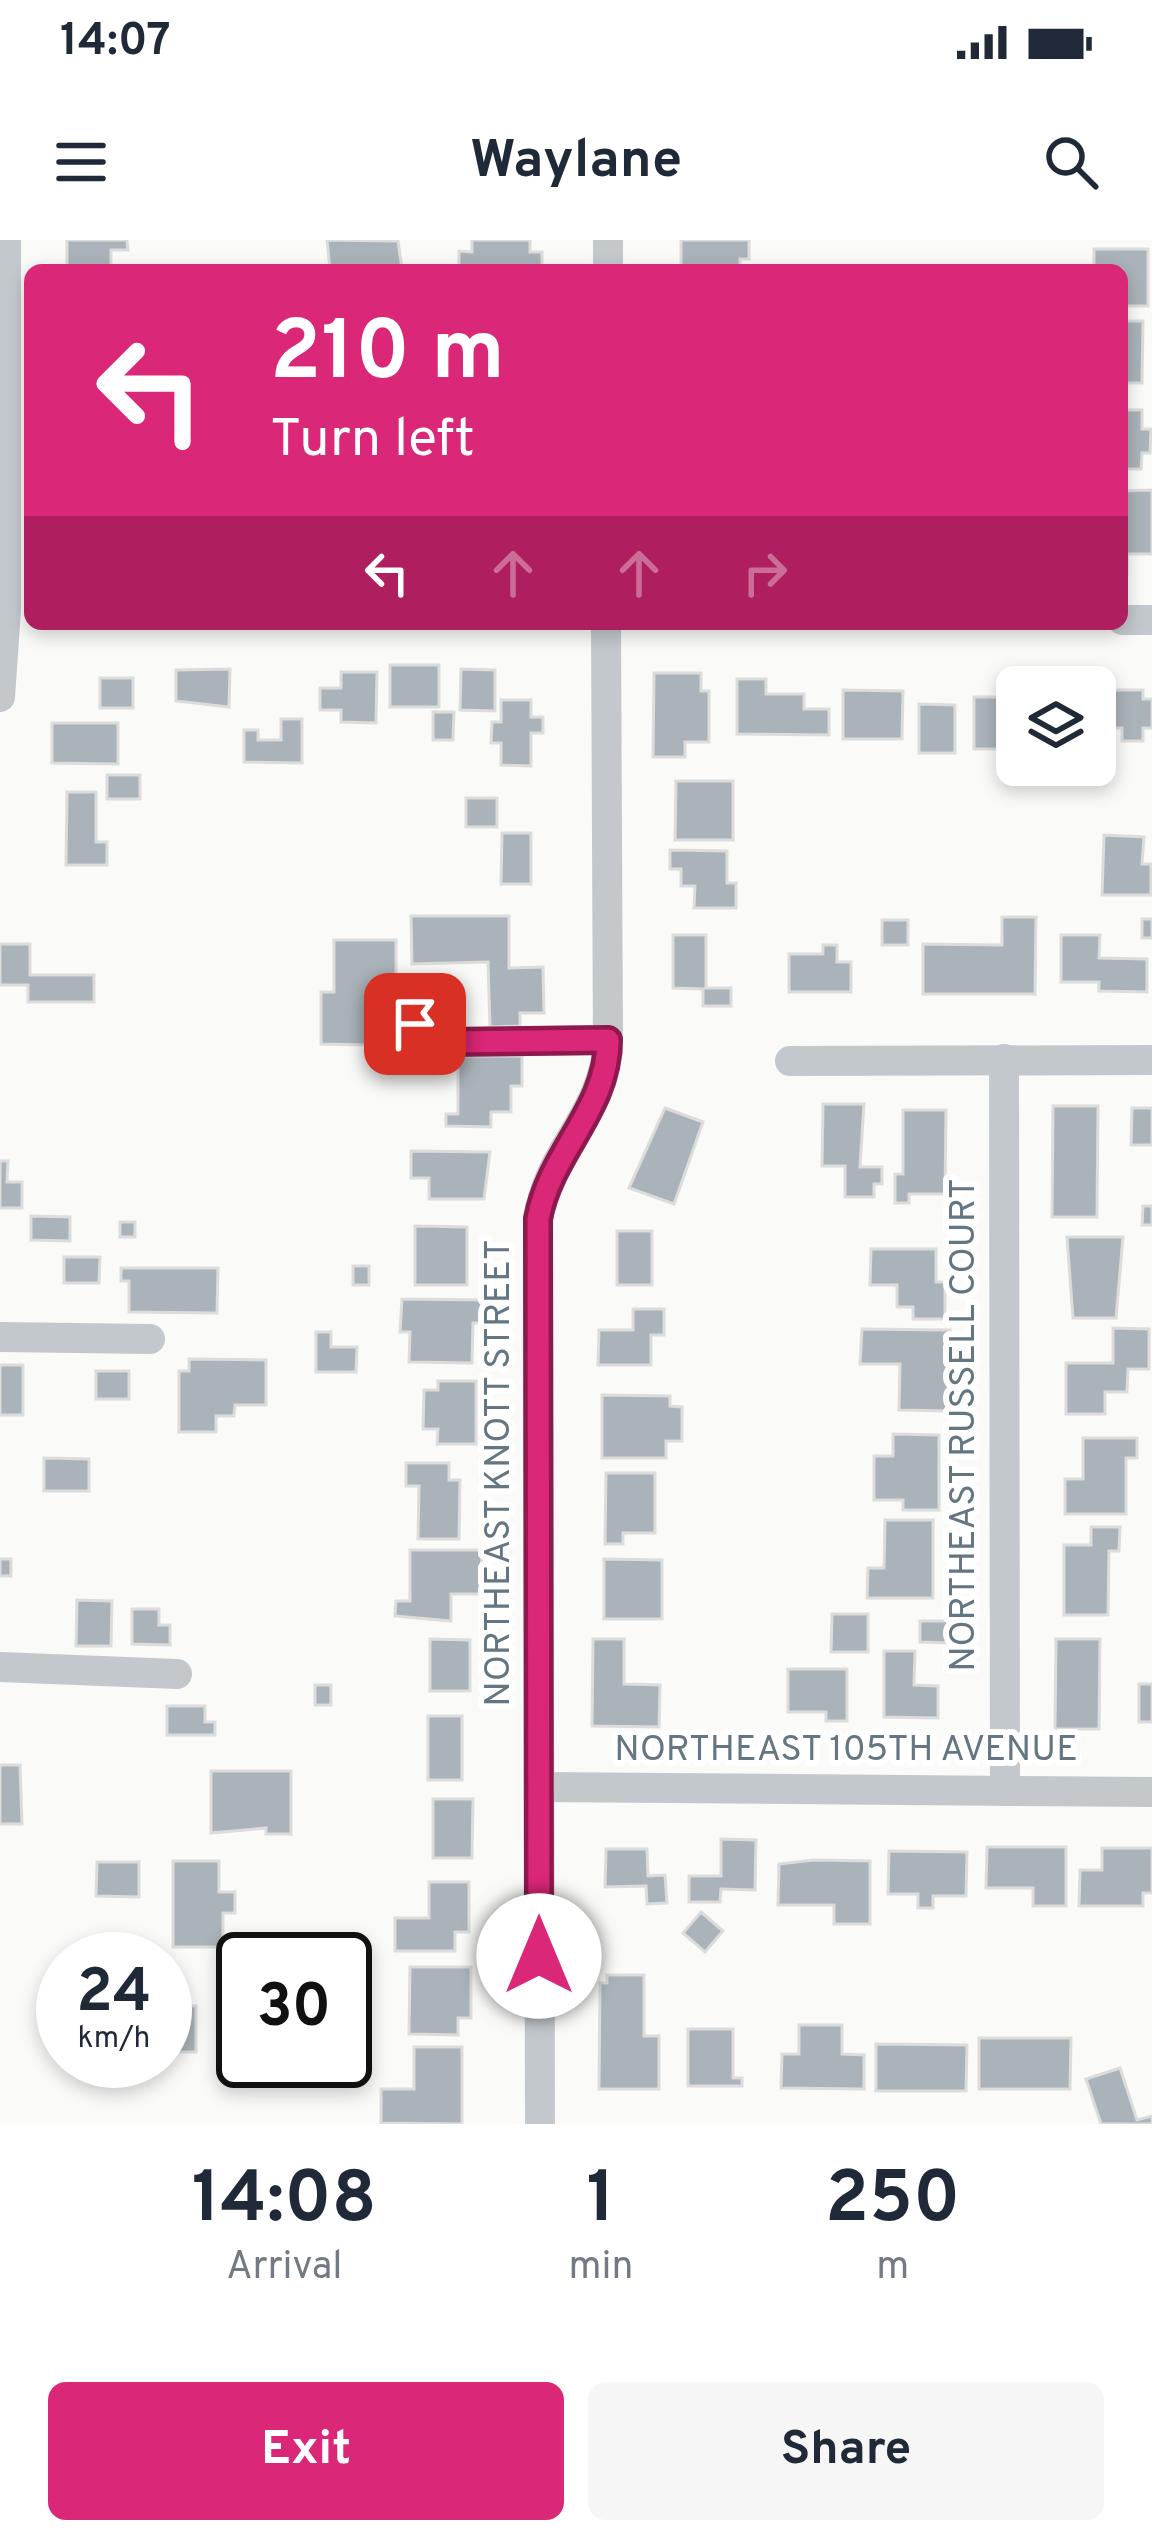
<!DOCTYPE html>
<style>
:root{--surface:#fff;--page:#f6f6f7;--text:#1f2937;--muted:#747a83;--accent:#db2777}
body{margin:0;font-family:Overpass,sans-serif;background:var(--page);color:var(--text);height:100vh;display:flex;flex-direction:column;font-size:45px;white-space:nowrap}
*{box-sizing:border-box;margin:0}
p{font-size:39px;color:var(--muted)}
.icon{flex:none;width:66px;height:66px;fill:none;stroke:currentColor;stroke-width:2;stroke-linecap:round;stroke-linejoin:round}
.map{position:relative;height:1884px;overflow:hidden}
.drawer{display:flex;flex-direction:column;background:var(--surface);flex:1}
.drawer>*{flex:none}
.hud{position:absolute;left:24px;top:24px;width:1104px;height:366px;border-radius:18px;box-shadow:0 6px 18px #0003;background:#db2777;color:#fff;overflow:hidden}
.controls{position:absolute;left:996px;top:426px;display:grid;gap:24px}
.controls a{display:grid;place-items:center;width:120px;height:120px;border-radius:18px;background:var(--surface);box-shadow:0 6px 18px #0003;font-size:60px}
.speed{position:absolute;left:36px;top:1692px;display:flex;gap:24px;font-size:60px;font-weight:700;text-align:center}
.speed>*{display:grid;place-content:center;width:156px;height:156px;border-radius:50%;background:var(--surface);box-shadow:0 6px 18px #0003;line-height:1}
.speed small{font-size:30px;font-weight:400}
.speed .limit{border:6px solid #111;border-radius:18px;background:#fff;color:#111}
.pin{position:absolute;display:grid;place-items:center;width:102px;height:102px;color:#fff;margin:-51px;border-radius:24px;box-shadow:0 6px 18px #0006}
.me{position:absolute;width:132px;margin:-66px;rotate:0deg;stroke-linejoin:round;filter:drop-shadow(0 0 9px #0008)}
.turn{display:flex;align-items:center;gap:42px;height:252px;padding:0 48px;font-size:54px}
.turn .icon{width:156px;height:156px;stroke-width:2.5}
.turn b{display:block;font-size:84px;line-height:102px}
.lanes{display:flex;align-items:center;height:114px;padding:0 48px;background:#0003;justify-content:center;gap:60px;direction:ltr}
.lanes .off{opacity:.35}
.eta{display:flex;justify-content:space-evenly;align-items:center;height:204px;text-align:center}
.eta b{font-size:72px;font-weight:700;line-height:84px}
.cta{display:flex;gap:24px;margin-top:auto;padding:24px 48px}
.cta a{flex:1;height:138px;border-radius:18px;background:var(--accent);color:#fff;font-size:48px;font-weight:700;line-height:138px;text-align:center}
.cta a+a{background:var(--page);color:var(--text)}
.status{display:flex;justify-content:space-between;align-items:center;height:84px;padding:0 60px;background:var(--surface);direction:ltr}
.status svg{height:33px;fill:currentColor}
header{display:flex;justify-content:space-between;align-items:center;height:156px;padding:0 48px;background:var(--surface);font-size:54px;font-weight:700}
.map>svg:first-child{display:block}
</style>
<div class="status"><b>14:07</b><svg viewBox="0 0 49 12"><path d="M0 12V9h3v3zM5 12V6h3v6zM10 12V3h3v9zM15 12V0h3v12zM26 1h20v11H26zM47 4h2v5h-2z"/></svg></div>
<header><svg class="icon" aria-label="menu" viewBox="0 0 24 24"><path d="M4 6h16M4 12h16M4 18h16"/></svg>Waylane<svg class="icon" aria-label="search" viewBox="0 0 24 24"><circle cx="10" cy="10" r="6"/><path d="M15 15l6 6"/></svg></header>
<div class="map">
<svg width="1152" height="1884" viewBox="0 0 1152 1884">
<rect width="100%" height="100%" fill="#fafaf8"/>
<g fill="#aab3b9" stroke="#dcdcda" stroke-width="3">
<path d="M67 0H127L128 10H111V30H67Z"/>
<path d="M327 0 398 1 402 29 330 30Z"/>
<path d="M472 0H530V12H542V30H459V11L472 12Z"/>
<path d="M681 0H749V19H740V30H681Z"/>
<path d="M1094 9H1148V66H1122V30H1086L1094 27Z"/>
<path d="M1122 81H1143L1142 143H1122Z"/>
<path d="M1122 170H1142V189H1151L1150 213H1142L1141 229H1122Z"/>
<path d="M1152 250V314H1127V334L1122 333V251Z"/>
<rect x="390" y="425" width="49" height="42"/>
<path d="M230 429 229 467 176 461V430Z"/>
<path d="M461 429 495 430V471L460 470Z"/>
<path d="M341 432H377L376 483 341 482V470H320V448H341Z"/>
<path d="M654 433H701V451H709V502H685V517H653Z"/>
<rect x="100" y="438" width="33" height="30"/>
<path d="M737 439H766V454H804V469H829V495L737 494Z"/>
<path d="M843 450 903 451 902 499H843Z"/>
<path d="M1095 450H1143V459H1152V488H1143V501H1122V488H1095Z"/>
<rect x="974" y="457" width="37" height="52"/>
<path d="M501 460H531V477H543V493H531V526L501 525V503H491L492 482H501Z"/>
<path d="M919 464 955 465V513H919Z"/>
<path d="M433 472H454L453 500H433Z"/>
<path d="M281 479H302V523L244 522V490H258V500H281Z"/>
<path d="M52 483H118V524L52 523Z"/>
<path d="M1095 510H1103V540H1075V525H1095Z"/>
<rect x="107" y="535" width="33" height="24"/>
<path d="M676 541H733V600H675Z"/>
<path d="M67 552H96V602H107V625H66Z"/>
<rect x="466" y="558" width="31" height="29"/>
<path d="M502 593H531V644H501Z"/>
<path d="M1104 595 1144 597 1142 624H1151V655H1102Z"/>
<path d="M670 610 727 611V643H736V668H694L695 646H681V629H670Z"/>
<path d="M411 676H509V728L543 727 544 773H520V786L490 787 488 722 412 724Z"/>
<path d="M1002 677H1036L1035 754H923V704L1002 705Z"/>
<rect x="1142" y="679" width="10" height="19"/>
<rect x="882" y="680" width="26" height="25"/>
<path d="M673 695H706V748H731V766H703V749L673 748Z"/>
<path d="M1061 695H1100L1099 718 1147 719V752L1099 751V742H1061Z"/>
<path d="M334 700H396V746H369V805L321 804V752H334Z"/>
<path d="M0 704H30V735H94V762H28V745H0Z"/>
<path d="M823 705H837V722H851V752H789V714H823Z"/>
<path d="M458 816H522V846H511V872H491V887L446 886V874H458Z"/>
<path d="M823 864H864L860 927H882V944H874V957H845V926H822Z"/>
<path d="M1053 866H1098L1097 977H1052Z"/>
<path d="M665 868 703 882 674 964 629 948Z"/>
<path d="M1132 868H1152V905H1131Z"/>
<path d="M903 870H946L945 954H909V963H895V934H903Z"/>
<path d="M411 911 490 912 484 959H429V938H411Z"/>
<path d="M0 921H8L7 942H22V968H0Z"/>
<path d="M1143 966H1152V985H1142Z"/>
<path d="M31 976 70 977V1001L31 1000Z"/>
<rect x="120" y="982" width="15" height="15"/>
<path d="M415 986 467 987V1045H415Z"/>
<rect x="617" y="991" width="35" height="54"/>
<path d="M1067 997H1123L1116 1078H1073Z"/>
<path d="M871 1009H936V1042H945V1079H913V1067H897V1045H870Z"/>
<path d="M64 1017H100L99 1043H64Z"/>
<rect x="353" y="1026" width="16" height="19"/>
<path d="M121 1028H218L217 1073 129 1072V1041H121Z"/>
<path d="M402 1059 482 1060V1083H473L472 1123 409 1122 410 1092H400Z"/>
<path d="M633 1069H664V1095H651V1125H598L599 1090H633Z"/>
<path d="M1113 1088 1149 1089V1129H1128L1127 1152H1105V1174H1066V1123H1113Z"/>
<path d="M862 1089 950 1090 948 1171 899 1170 900 1124H860Z"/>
<path d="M316 1092H331V1107H357L356 1132H316Z"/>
<path d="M189 1119 266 1120V1165H235L234 1176H216V1192H179V1131H189Z"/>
<rect x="0" y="1125" width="23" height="50"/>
<rect x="96" y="1131" width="33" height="28"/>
<path d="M438 1141H476V1204H437L438 1189H423L424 1150H438Z"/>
<path d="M602 1155 670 1156V1166L682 1167V1201H666V1218H602Z"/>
<path d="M893 1194 939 1195V1270H903V1260H874V1216H893Z"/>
<path d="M1083 1198H1137V1218H1126V1274H1065V1239H1083Z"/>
<path d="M44 1218 89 1219V1251H44Z"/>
<path d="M406 1223H449V1240H460L459 1299H418L419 1246H406Z"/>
<path d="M606 1233H655V1293H623V1304H605Z"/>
<path d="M885 1280H933V1358H867L868 1328H884Z"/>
<path d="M1091 1287H1120L1119 1311H1109L1108 1375H1064V1305H1091Z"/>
<path d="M410 1310H482L481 1354H451V1381L395 1376 396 1361H410Z"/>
<rect x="0" y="1319" width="11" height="17"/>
<path d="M604 1319 662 1320V1379H604Z"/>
<path d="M77 1360 112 1361 111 1406H76Z"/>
<path d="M132 1369H159V1385H170V1405L132 1404Z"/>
<path d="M832 1374H868V1412H831Z"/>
<path d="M920 1381H948V1403L920 1402Z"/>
<path d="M430 1399 470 1400V1451H430Z"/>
<path d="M593 1399H624V1444L660 1445 659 1487 592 1486Z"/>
<path d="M1056 1399H1100L1099 1489H1055Z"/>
<path d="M884 1411H915L914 1445 938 1446V1478L884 1477Z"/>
<path d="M788 1429H847V1481H826V1472H788Z"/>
<rect x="1139" y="1444" width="13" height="38"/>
<rect x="315" y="1445" width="16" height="20"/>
<path d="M167 1466H205V1482H215V1495H167Z"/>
<rect x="428" y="1476" width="34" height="64"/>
<path d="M0 1525H20L22 1584H0Z"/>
<path d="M211 1531H291V1594H266V1588L211 1593Z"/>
<path d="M433 1559H473L472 1618H433Z"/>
<path d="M721 1599 756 1600 755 1650 721 1649 720 1662H689V1636H721Z"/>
<path d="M987 1607H1066V1666H1033V1648H986Z"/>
<path d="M1102 1608H1152V1653H1143V1666H1079L1080 1630H1102Z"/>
<path d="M606 1609H647L648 1636 665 1635 667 1663 647 1664 646 1646 605 1647Z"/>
<path d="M889 1611 967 1612 966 1656H933V1668H918V1654H888Z"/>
<path d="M814 1620 870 1621V1684H834V1665H778L779 1624Z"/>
<path d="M173 1621H219V1652H235V1673H223V1707H173Z"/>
<path d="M97 1622H139V1657L96 1656Z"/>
<path d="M429 1642H469V1692H455V1711H395V1678H429Z"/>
<path d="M701 1672 723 1691 705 1712 683 1693Z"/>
<path d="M410 1727H471V1778H458V1795L409 1794Z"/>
<path d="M607 1735H644V1796H659V1849H599L600 1743H607Z"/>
<rect x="165" y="1766" width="31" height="46"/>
<path d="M799 1785H842V1814L864 1815V1849L781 1848 782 1814H799Z"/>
<path d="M688 1789H733V1838H742V1846H688Z"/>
<path d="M979 1798H1071L1070 1849H979Z"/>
<path d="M876 1804 967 1805 966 1851H876Z"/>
<path d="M414 1807H462V1884L381 1883V1849H414Z"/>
<path d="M1120 1828 1137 1880 1152 1876V1884H1101L1086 1839Z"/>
</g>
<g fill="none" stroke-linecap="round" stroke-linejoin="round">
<g stroke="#c3c8cc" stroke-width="30">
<path d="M608 30V0"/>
<path d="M1122 380H1152"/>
<path d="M0 457 6 370V0"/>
<path d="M412 753 415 784 430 797 448 802 608 800"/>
<path d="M1004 819 1005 1551"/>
<path d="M790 821 1152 820"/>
<path d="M0 1097 150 1099"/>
<path d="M0 1427 177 1434"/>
<path d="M539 1547 1152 1552"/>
<path d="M540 1884 538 979C550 908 596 883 608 810L606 384"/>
</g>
</g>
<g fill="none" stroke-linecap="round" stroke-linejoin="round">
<defs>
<path id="route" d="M415 784 430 797 448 802 608 800C608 870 550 912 538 979L539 1716"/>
</defs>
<use href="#route" stroke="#8e194d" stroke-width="30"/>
<use href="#route" stroke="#db2777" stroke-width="21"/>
</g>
<g text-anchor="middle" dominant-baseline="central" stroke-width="12" stroke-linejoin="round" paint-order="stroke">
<g font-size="36" fill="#657683" stroke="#fff">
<text transform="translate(965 1185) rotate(-90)">NORTHEAST RUSSELL COURT</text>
<text transform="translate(500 1233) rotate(-90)">NORTHEAST KNOTT STREET</text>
<text x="846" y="1511">NORTHEAST 105TH AVENUE</text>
</g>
</g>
</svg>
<div class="controls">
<a><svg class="icon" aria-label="layers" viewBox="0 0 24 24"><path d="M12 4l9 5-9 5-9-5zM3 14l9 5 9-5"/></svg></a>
</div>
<div class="speed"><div>24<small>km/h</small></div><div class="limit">30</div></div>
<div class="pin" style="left:415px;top:784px;background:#d93025"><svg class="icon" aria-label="arrive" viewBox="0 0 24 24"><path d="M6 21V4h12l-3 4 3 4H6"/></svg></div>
<svg class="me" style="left:539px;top:1716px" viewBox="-20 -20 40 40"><circle r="19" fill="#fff"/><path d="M0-13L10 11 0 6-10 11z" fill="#db2777"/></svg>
<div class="hud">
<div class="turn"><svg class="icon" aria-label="left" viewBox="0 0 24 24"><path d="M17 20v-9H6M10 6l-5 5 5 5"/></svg><div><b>210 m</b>Turn left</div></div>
<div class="lanes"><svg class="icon" aria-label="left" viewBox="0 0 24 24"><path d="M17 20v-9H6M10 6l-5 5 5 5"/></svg><svg class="icon off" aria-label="ahead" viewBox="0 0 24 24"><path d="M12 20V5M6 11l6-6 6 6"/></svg><svg class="icon off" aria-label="ahead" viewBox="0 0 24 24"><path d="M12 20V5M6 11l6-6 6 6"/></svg><svg class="icon off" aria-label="right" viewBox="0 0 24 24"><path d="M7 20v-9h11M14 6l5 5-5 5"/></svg></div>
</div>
</div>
<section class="drawer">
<div class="eta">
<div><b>14:08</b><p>Arrival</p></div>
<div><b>1</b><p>min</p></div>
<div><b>250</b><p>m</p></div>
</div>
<div class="cta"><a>Exit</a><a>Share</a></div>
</section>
